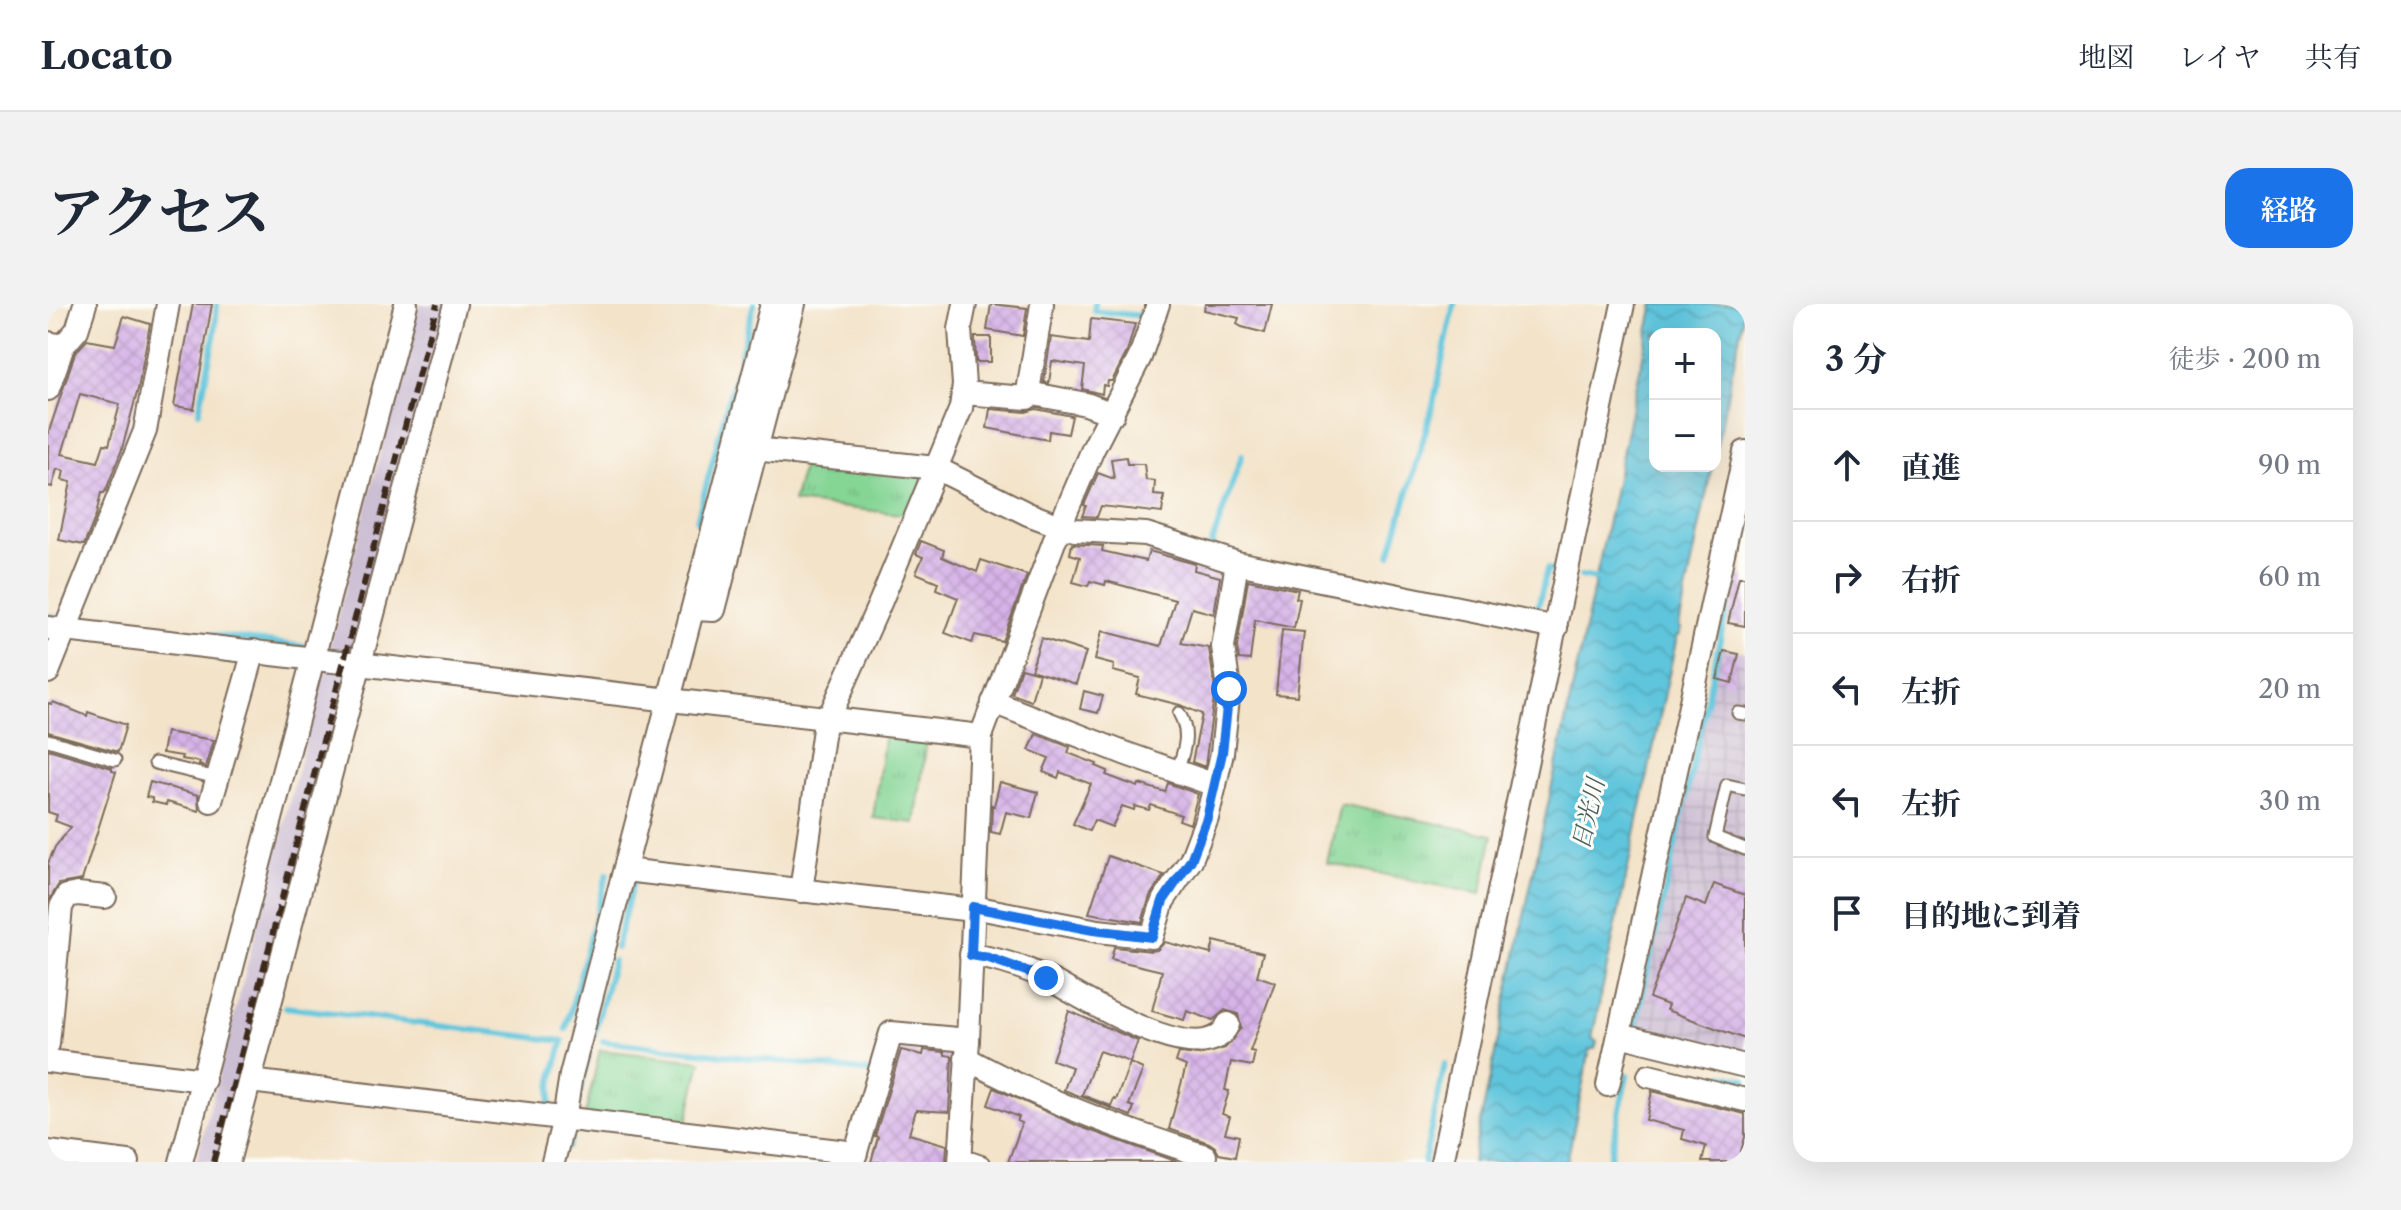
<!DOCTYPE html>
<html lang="ja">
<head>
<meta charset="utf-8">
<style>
  body { margin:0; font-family:"Libre Caslon Text","Noto Serif JP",serif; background:#f2f2f3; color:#1f2937 }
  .controls { position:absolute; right:24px; top:24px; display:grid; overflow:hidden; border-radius:16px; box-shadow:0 8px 32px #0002 }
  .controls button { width:72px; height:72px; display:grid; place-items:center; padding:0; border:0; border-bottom:2px solid #e0e1e3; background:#fff; color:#1f2937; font:40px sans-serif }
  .stop { position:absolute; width:24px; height:24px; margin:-18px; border:6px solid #1a73e8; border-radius:50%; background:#fff }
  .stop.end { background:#1a73e8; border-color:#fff; box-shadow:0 2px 8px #0008 }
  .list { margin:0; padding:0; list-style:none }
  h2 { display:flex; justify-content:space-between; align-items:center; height:104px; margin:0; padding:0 32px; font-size:34px }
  h2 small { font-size:26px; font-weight:400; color:#747a83 }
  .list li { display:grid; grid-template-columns:52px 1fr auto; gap:24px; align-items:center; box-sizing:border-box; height:112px; padding:0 32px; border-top:2px solid #e0e1e3 }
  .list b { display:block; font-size:30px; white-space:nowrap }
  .list em { font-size:26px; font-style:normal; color:#747a83 }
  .icon { flex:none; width:44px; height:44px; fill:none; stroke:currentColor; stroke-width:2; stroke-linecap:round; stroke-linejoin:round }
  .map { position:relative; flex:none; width:1697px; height:858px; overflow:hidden; border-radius:24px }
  header { display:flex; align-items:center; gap:48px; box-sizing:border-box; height:112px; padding:0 40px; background:#fff; border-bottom:2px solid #e0e1e3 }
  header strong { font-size:38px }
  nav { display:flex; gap:44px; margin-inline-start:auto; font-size:28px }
  .intro { display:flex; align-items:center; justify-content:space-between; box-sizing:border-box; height:192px; padding:0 48px }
  h1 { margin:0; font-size:56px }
  .button { padding:20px 36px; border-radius:24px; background:#1a73e8; color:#fff; font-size:28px; font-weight:700 }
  main { display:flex; gap:48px; padding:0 48px }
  aside { flex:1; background:#fff; border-radius:24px; box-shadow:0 8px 32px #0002 }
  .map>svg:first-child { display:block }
</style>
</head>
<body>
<header>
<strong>Locato</strong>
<nav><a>地図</a><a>レイヤ</a><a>共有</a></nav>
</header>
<div class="intro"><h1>アクセス</h1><a class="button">経路</a></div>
<main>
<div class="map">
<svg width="1697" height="858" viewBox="0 0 1697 858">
  <defs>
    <pattern id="industrial-grid" width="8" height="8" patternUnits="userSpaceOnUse" patternTransform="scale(2)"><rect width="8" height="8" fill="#ccbed3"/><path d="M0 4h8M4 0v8" fill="none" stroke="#b0a3b5"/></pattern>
    <pattern id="grass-tufts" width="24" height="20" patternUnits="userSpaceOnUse" patternTransform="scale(2)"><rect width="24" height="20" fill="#85d595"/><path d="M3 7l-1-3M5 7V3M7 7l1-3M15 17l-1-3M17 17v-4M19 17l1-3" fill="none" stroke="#74b780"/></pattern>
    <pattern id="water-waves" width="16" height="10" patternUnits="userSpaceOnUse" patternTransform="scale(2)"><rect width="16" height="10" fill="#5fc5dc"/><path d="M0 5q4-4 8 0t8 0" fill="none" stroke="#53a9bc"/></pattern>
    <pattern id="building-cross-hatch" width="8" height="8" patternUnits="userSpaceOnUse" patternTransform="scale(2)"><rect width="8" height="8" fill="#d7b4e8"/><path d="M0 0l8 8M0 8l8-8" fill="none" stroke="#b99bc7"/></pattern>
  </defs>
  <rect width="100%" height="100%" fill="#fdfcf7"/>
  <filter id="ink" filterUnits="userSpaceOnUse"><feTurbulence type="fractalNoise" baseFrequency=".0125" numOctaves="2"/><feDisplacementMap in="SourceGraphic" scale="16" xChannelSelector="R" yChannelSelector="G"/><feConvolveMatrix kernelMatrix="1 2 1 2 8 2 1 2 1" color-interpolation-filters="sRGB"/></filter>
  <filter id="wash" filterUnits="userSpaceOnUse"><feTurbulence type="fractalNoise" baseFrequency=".006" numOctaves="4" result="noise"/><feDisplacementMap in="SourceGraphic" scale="32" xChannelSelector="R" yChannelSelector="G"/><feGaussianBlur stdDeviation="1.8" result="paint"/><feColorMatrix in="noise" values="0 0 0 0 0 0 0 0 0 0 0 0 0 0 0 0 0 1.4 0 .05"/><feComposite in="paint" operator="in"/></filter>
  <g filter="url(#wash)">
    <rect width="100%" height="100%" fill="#f3e3c9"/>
    <polygon fill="url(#industrial-grid)" points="1673,343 1697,348 1697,758 1586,731"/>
    <g fill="#ccbed3">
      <polygon points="371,0 399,0 306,352 280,349"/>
      <polygon points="276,364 302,367 173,858 148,858"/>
    </g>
    <g fill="url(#grass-tufts)" stroke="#60805a" stroke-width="2">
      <polygon points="757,154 877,173 861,211 745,198"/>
      <polygon points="837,429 879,435 867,519 825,514"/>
      <polygon points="1292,500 1445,531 1433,590 1279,559"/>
      <polygon points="552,746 653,757 638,822 537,811"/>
    </g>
    <polygon fill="url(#water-waves)" stroke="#4d787d" stroke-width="2" points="1606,0 1697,0 1697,6 1667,150 1667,30 1607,30 1607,162 1664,162 1631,322 1633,324 1631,332 1629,332 1544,734 1549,738 1547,745 1542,745 1519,858 1424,858"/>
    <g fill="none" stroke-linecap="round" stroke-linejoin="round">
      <g stroke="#5fc5dc" stroke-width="6">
        <polyline points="1047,0 1046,7 1096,12"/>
        <polyline points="692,55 706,0"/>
        <polyline points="151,108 167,28 169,0"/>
        <polyline points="649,217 689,64"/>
        <polyline points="1163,242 1194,151"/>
        <polyline points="1342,251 1385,101 1406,0"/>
        <polyline points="1533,272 1553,276"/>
        <polyline points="1473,307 1489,307 1499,265 1505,266"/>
        <polyline points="0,312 9,313"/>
        <polyline points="35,315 259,343"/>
        <polyline points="568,644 586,574 590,574"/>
        <polyline points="237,703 515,737 504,776 501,802"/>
        <polyline points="1588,720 1697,221"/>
        <polyline points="518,725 559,570"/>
        <polyline points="546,731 565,657"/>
        <polyline points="555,737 823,768"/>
        <polyline points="1675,771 1697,776"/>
        <polyline points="530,796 543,738"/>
        <polyline points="520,843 524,828"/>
        <polyline points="1376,858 1397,760"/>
        <polyline points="1561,858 1579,771"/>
      </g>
    </g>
    <g id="blocks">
      <g fill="url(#building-cross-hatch)" fill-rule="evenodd">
        <polygon points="145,0 164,0 146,105 126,102"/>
        <polygon points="943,0 979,4 975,32 939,26"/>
        <polygon points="1157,0 1224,0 1217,29 1194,23 1189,20 1191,14 1156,6"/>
        <path d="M76,12L102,20L90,85L74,145L58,186L56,189H53L48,211L36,241L11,236L23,178L14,176L16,167L9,165L4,183L0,182V130L27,49L39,36L67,41ZM32,90L72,100L61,141L56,140L50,158L14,150Z"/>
        <polygon points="1043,15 1087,20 1079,48 1064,77 1060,77 1059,82 1055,81 1054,90 1034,85 1037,62 1004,57 1001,79 996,78 1003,33 1041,38"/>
        <polygon points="927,33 943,33 943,58 928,58"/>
        <polygon points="942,105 978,108 988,105 1024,112 1020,130 1001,127 1000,136 939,124"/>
        <polygon points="1078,153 1079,160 1096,160 1098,176 1107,177 1106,191 1116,192 1114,209 1053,202 1049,213 1034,212 1038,202 1036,201 1050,169 1066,175 1063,155"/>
        <polygon points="873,237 896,246 894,253 929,268 933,256 979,271 954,337 927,331 924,339 897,329 910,294 888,285 890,278 868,269 875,253 868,250"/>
        <polygon points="1024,240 1055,242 1054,247 1098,257 1101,247 1147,260 1146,266 1172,273 1166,310 1144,304 1133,339 1161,344 1167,385 1157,463 1144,458 1154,410 1132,401 1088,390 1092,374 1065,367 1066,361 1047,356 1054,327 1113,342 1127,296 1058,277 1057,281 1042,277 1040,282 1025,278 1032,253 1022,250"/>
        <polygon points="1691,273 1697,273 1697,322 1680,319"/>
        <polygon points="1200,276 1250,286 1248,294 1252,295 1246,324 1207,316 1202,356 1191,355 1189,343"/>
        <polygon points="1234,326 1256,328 1249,392 1228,390"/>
        <polygon points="993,334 1038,348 1028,380 983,366"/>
        <polygon points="1676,347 1691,350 1684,379 1669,375"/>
        <polygon points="973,364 991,369 983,397 964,390"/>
        <polygon points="1036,387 1055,392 1050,409 1032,405"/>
        <polygon points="5,398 39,412 40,408 78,421 70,448 0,428 0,399 4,400"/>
        <polygon points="118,428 166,436 158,463 151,461 152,458 133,455 134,452 114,449"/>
        <polygon points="988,430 1022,443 1020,449 1049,460 1048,462 1060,467 1058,471 1090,483 1091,480 1117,488 1120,479 1150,490 1142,520 1131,516 1133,511 1103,501 1101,506 1087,502 1086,506 1074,502 1064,523 1046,516 1041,527 1025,520 1043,480 1012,468 1010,474 995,468 1001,454 981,446"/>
        <polygon points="0,445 64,464 64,467 68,468 34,576 11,580 0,598 0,559 7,543 23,523 7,517 9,511 0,508"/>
        <polygon points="102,478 150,491 151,507 119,498 118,501 104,498 104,494 98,493"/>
        <polygon points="952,478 990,488 983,514 958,508 952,530 943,528 944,501 946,502"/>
        <polygon points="1060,552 1116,571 1102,592 1094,618 1041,609"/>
        <polygon points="1666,580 1697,591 1697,735 1618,706 1620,701 1601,694 1638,594 1658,602"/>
        <polygon points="1166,637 1215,649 1209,672 1227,678 1202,747 1207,748 1204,762 1183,758 1177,786 1181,787 1174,810 1182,813 1177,829 1191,832 1187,853 1171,850 1167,843 1161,839 1121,825 1138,762 1128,758 1131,749 1150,751 1177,744 1193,724 1190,710 1177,706 1165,716 1139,707 1136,716 1104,707 1114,667 1063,655 1066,643 1103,647 1109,646 1117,638 1163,650"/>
        <polygon points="1021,707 1090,737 1082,758 1051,747 1034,791 1063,802 1066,795 1068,796 1082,759 1095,765 1081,801 1086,803 1083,812 1016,786 1024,763 1004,756"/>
        <polygon points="853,746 875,751 876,746 897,748 897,751 904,752 901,808 868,806 861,830 899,841 898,858 823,858 830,833 827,832"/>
        <polygon points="946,784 1030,822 1130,858 960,858 974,819 969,817 971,813 940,801"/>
        <polygon points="1604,787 1697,810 1697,833 1690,858 1654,858 1658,842 1634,835 1636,826 1598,816"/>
      </g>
    </g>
  </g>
  <g filter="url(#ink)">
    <use href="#blocks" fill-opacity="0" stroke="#7b6b5a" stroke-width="2"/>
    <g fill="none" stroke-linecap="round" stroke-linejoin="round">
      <defs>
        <g id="lane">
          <polyline points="1690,409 1697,410"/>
          <polyline points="0,436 67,456"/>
          <polyline points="107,459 169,474"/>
          <path d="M1129,468C1136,446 1143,430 1131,409"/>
          <polyline points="1697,485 1679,481 1667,533 1697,545"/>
          <polyline points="912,850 935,858"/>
        </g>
        <g id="street">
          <polyline points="0,39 15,42 29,26 37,0"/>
          <polyline points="0,85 15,42"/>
          <polyline points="915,89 979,94 994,0"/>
          <polyline points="980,89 1038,100 1065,110"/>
          <polyline points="687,143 888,164 980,210 1012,222 1027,226 1098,230 1189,259 1508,324"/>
          <polyline points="645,305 666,306 746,0"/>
          <polyline points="0,324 933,432"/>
          <polyline points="0,368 97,127 120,0"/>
          <polyline points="945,398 1076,449 1167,481"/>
          <polyline points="163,497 206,347"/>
          <polyline points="577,566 925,606"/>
          <polyline points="753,587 776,425 832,299 913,104 916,81 912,25 917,0"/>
          <polyline points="925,603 1050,627 1104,633 1115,597 1143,556 1159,514 1167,481 1174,449 1181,385 1175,343 1189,259"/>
          <path d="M923,651C951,655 981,665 1006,678C1036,694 1157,772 1180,720"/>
          <polyline points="1571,731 1697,762"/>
          <polyline points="0,740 13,603 19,592 30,590 57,593"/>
          <path d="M918,754C993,796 1076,826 1157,852L1156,858"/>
          <polyline points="0,757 156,776"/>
          <polyline points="1601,772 1697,796"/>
          <polyline points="202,777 808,849"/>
          <polyline points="1560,781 1697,148"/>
          <polyline points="0,848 80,858"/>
          <polyline points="133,858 358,0"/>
          <polyline points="180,858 407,0"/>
          <polyline points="505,858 516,815 523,771 724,0"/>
          <polyline points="805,858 843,729 920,736"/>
          <polyline points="912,858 920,736 933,432 1012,222 1045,145 1092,53 1110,0"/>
          <polyline points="1394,858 1575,0"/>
        </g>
      </defs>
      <use href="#lane" stroke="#7b6b5a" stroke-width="15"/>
      <use href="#street" stroke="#7b6b5a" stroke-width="26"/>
      <use href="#lane" stroke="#fff" stroke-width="11"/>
      <use href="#street" stroke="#fff" stroke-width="22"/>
      <polyline stroke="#3b2a1e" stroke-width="6" stroke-dasharray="12 6" stroke-linecap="butt" points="165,858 389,0"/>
    </g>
  </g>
  <g fill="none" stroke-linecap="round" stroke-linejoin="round" filter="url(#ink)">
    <polyline stroke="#1a73e8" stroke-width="10" points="998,674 941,654 923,651 925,603 1045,626 1104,633 1115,597 1143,556 1159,514 1174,449 1181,385"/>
  </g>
  <g text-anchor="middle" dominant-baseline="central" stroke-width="6" stroke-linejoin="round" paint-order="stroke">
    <g font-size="24" font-style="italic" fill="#486060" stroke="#fdfcf7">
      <text transform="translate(1540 510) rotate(-77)">日光川</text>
    </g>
  </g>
</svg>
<div class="controls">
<button>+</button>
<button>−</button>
</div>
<div class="stop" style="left:1181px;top:385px"></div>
<div class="stop end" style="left:998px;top:674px"></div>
</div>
<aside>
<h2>3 分<small>徒歩 · 200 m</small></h2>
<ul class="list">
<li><svg class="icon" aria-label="ahead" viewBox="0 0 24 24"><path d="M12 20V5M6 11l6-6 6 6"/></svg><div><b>直進</b></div><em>90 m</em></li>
<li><svg class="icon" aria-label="right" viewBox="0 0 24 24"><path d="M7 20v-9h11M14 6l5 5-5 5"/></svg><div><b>右折</b></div><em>60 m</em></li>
<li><svg class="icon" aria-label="left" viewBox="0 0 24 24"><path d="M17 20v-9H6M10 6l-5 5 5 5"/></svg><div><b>左折</b></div><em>20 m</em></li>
<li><svg class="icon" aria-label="left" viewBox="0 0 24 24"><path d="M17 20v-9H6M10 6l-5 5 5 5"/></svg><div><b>左折</b></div><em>30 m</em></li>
<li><svg class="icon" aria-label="arrive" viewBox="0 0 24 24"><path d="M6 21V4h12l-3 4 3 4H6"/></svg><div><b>目的地に到着</b></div></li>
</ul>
</aside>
</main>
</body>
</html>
